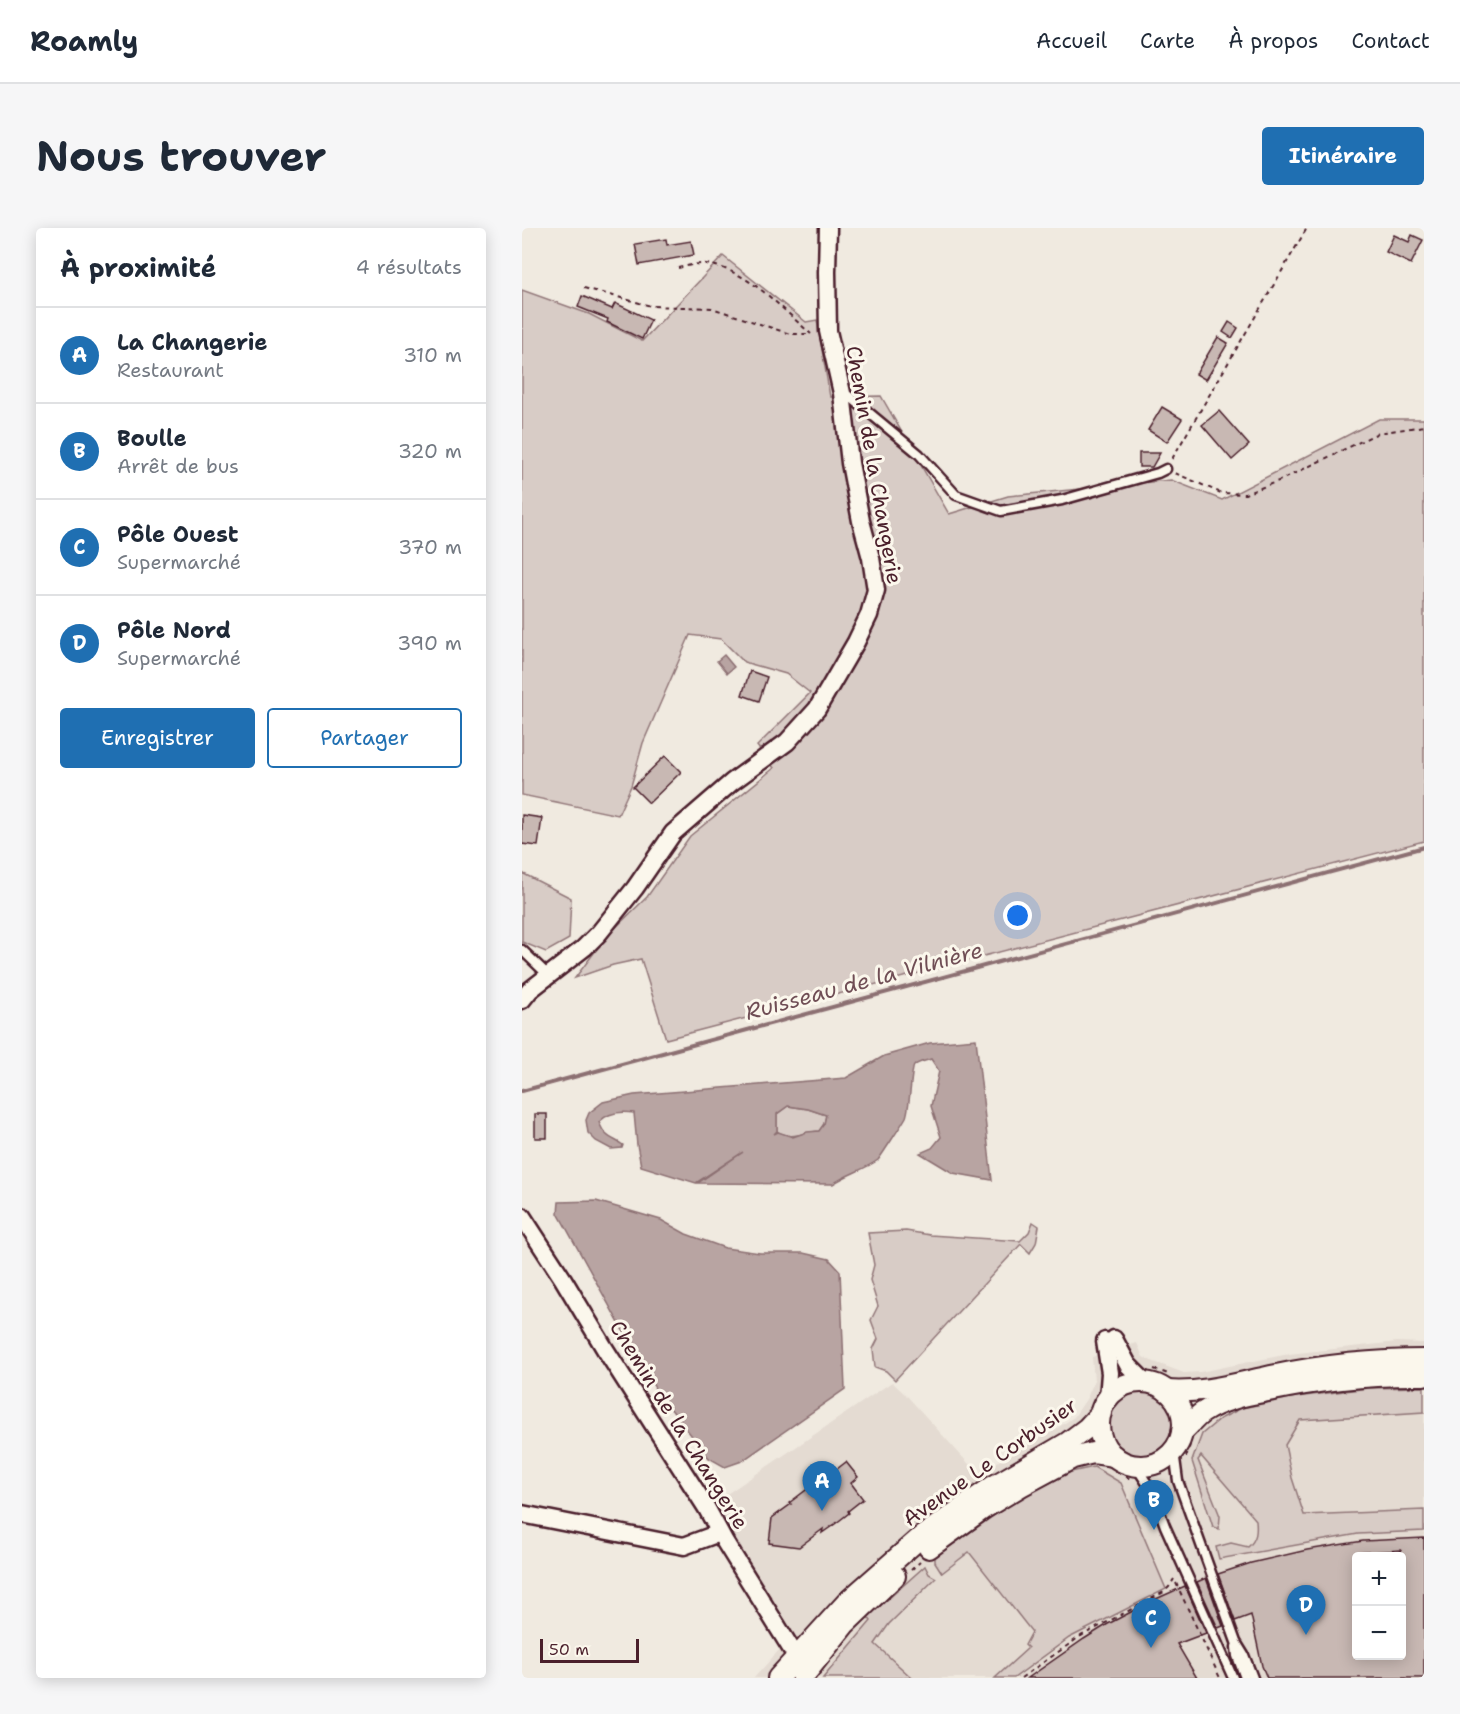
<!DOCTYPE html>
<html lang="fr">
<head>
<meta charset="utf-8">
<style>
  body { margin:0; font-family:"Shantell Sans",sans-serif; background:#f6f6f7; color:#1f2937 }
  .controls { position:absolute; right:18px; bottom:18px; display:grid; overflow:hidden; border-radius:6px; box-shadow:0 3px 15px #0003 }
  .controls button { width:54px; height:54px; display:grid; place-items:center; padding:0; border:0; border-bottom:2px solid #e0e1e3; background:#fff; color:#1f2937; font:30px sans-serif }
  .scale { position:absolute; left:18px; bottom:15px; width:99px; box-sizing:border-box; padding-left:6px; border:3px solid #4a1f2b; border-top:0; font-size:16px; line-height:21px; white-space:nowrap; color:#4a1f2b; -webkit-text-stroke:4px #fbf7ec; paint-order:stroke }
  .you { position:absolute; left:496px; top:688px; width:21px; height:21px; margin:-15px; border:4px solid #fff; border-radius:50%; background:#1a73e8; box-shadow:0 0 0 9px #1a73e833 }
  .badge { display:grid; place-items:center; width:39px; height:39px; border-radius:50%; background:#1f6fb2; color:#fff; font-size:20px; font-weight:700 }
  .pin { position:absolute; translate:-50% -50px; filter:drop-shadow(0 2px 3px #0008) }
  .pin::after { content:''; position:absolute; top:32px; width:21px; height:18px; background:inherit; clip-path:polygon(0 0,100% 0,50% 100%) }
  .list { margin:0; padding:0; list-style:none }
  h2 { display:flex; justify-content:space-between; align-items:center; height:78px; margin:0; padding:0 24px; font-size:26px }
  h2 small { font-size:20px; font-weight:400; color:#747a83 }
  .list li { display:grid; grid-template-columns:39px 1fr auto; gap:18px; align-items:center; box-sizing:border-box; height:96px; padding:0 24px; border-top:2px solid #e0e1e3 }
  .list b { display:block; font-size:22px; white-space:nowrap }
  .list p { margin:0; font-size:20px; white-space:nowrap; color:#747a83 }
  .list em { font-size:20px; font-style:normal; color:#747a83 }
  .actions { display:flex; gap:12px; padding:18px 24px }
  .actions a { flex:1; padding:14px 0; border:2px solid #1f6fb2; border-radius:6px; text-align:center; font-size:21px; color:#1f6fb2 }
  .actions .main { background:#1f6fb2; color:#fff }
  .map { position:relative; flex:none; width:902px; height:1450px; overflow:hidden; border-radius:6px }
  header { display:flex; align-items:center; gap:36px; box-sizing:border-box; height:84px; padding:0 30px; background:#fff; border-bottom:2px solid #e0e1e3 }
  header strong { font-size:28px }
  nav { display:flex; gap:33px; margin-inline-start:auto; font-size:21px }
  .intro { display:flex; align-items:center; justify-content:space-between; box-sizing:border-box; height:144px; padding:0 36px }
  h1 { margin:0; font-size:42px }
  .button { padding:15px 27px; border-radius:6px; background:#1f6fb2; color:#fff; font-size:21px; font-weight:700 }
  main { display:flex; gap:36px; padding:0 36px }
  aside { flex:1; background:#fff; border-radius:6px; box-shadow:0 3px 15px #0003 }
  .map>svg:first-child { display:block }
</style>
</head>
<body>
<header>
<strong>Roamly</strong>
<nav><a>Accueil</a><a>Carte</a><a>À propos</a><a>Contact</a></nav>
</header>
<div class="intro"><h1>Nous trouver</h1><a class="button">Itinéraire</a></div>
<main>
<aside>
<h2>À proximité<small>4 résultats</small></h2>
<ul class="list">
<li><span class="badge">A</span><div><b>La Changerie</b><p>Restaurant</p></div><em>310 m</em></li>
<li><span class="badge">B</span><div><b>Boulle</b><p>Arrêt de bus</p></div><em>320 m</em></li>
<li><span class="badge">C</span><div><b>Pôle Ouest</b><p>Supermarché</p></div><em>370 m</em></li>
<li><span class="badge">D</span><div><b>Pôle Nord</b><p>Supermarché</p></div><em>390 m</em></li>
</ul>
<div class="actions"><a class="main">Enregistrer</a><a>Partager</a></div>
</aside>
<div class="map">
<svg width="902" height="1450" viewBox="0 0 902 1450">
  <rect width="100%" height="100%" fill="#f0eae0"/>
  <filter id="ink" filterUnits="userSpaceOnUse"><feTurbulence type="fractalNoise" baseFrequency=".0167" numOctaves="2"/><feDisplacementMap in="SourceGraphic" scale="12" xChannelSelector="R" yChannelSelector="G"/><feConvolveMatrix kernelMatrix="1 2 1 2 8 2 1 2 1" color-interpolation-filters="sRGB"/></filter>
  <g filter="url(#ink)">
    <path fill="#e4dbd2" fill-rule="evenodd" d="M875,1114L902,1115V1450H232L266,1412L190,1276L370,1154L385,1168L455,1245L528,1205L552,1189L565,1170L572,1153L570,1129L615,1115L621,1129L627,1132L662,1145L678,1144L767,1126ZM834,1328H880V1428H834Z"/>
    <g fill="#d8ccc6" stroke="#917678" stroke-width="1.5">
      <polygon points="201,28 284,94 295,92 308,169 359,168 427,286 486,268 649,252 700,272 857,191 902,191 902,613 144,811 119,731 91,737 53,750 84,709 125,669 168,608 252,540 235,518 288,465 264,446 222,434 199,411 168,407 121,515 109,558 96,587 0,567 0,62 67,86 120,113"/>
      <polygon points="0,645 49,670 47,711 24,724 0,714"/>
      <path d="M266,878L286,881L304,887L302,896L297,903C281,904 270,913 255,903V886Z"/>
      <polygon points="511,994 517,998 514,1015 508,1025 499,1016 373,1152 364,1143 353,1139 351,1121 356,1111 349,1092 356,1078 348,1052 352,1037 346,1005 384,1003 408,1007 498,1013 507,1004"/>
      <path d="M902,1159V1184L778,1192L763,1217L770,1250L782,1287L902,1282V1303L836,1306L697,1331L694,1319L709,1315L726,1319C735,1311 735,1303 734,1292L679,1228L676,1232L698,1288L697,1301L691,1299L670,1233L680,1206L698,1191L720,1180L774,1169L847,1160Z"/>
      <circle cx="619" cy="1195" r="32"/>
      <polygon points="572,1239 599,1255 644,1361 547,1410 492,1450 473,1450 506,1420 503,1417 510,1404 447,1324 420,1345 413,1334 413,1329 494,1272 549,1244"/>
      <polygon points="403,1338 407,1346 414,1350 367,1396 353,1416 390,1450 301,1450 349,1393 346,1389"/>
    </g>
    <g fill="#b8a4a2" stroke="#8c6f72" stroke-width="1.5" fill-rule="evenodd">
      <polygon points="202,427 212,439 205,445 195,433"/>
      <path d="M454,811L470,952L431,945L398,925L410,920L419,909L409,878L417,843L409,831C404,833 395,834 392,838C389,841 388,879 384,889C382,893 358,930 356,932C342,942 325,946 311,956L176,955L221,924L174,955L119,938L115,917L112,885C99,883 86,884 77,894C83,910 89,909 101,917L100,920L89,921L74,913L66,905L64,892L67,885L81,874L112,867L324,850L362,828L408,815ZM266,878L286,881L304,887L302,896L297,903L285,904L271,909L256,904L252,906L255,903V886Z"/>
      <polygon points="74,973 139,992 164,1006 203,1020 238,1025 281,1025 307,1031 318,1043 323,1161 220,1233 203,1239 187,1230 134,1162 36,985 37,974"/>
    </g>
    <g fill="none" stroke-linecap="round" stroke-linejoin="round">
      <polyline stroke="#8c6f72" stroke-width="4" points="0,863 902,619"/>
    </g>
    <g fill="#c8b8b3" stroke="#4a1f2b" stroke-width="1.5" fill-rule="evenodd">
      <polygon points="872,7 887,14 890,7 901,12 889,36 864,24"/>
      <polygon points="144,11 145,17 169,13 172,27 117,37 113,16"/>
      <polygon points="60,68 90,81 93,75 129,92 120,111 85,94 86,91 56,79"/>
      <polygon points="707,94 716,100 710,110 701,104"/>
      <polygon points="696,109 706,115 684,152 674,146"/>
      <polygon points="640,179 660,191 645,214 626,202"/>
      <polygon points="697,183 727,217 710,232 680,197"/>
      <polygon points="617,225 638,225 630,239 617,239"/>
      <polygon points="228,443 245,449 237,473 220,467"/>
      <polygon points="143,528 159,544 127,575 111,559"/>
      <polygon points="0,587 20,590 16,618 0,616"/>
      <rect x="13" y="886" width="12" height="24"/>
      <polygon points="324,1234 336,1249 329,1255 341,1271 326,1283 327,1285 313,1296 300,1305 301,1301 277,1319 247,1315 250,1290 269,1276 267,1275 300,1250 302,1251"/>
      <path d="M902,1310V1450H745L740,1438L729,1387L713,1393L696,1346L729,1335L785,1322L841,1313ZM879,1322V1428H834V1325Z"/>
      <polygon points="684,1350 701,1398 696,1400 675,1354"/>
      <polygon points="663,1358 684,1405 655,1416 675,1450 506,1450 562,1411 586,1396 634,1371"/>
    </g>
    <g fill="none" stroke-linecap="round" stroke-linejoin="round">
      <defs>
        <g id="service">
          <polyline points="321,165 327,168 397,226 434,267 479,283 540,272 636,245 644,241"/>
          <polyline points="0,722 26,747"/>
          <polyline points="652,1223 656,1253 714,1414 722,1427 731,1450"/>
          <polyline points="613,1237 630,1263 643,1298 711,1450"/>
          <polyline points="714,1419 715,1428 723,1450"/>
        </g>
        <g id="minor">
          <polyline points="0,772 8,762 62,720 77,705 113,660 151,605 210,554 265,514 295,481 334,414 347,387 354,362 349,330 339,293 328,235 320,165 306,103 305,44 306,0"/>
          <polyline points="0,988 41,1051 83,1121 184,1279 203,1314 275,1430"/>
          <polyline points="592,1111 606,1137 623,1154"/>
          <polyline points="583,1113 588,1145 586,1171"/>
          <polyline points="0,1286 162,1318 197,1305"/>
        </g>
        <g id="tertiary">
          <circle cx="619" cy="1196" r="42"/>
          <path d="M645,1163C683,1166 718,1154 754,1147C803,1137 853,1132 902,1132"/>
          <path d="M660,1204C667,1198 673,1190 680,1185C699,1172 724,1167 746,1163C797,1152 849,1146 902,1147"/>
          <polyline points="407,1320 461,1281 499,1258 551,1230 571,1225 592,1228"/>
          <polyline points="256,1450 325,1374 399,1309 470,1259 545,1215 565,1200 579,1185"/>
          <polyline points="280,1450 323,1396 373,1348"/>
        </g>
      </defs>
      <use href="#service" stroke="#4a1f2b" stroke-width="13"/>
      <use href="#minor" stroke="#4a1f2b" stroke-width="21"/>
      <use href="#tertiary" stroke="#4a1f2b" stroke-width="24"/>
      <g stroke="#4a1f2b" stroke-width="2" stroke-dasharray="4.5 4.5" stroke-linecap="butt">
        <path d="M156,40C165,38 176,35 184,36C226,42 258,79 289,106"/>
        <polyline points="62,60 129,78 190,80 268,106 289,106"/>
        <polyline points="650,231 785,0"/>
        <polyline points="653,245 699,265 723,266 759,252 856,205 902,198"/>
        <polyline points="632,1141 646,1146"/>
        <polyline points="664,1229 668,1217"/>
        <polyline points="597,1243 609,1252"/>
        <polyline points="389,1342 398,1334"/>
        <polyline points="654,1355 698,1450"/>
        <polyline points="499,1450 559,1408 642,1364 647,1359 652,1351"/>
      </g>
      <use href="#service" stroke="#fbf7ec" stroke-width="8"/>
      <use href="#minor" stroke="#fbf7ec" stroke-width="16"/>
      <use href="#tertiary" stroke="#fbf7ec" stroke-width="20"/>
    </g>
  </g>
  <g text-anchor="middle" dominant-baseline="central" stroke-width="6" stroke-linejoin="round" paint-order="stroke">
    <g font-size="21" fill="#4a1f2b" stroke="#fbf7ec">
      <text transform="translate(352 237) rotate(80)">Chemin de la Changerie</text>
      <text transform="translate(157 1197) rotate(58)">Chemin de la Changerie</text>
      <text transform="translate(468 1234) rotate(-35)">Avenue Le Corbusier</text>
    </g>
    <g font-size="22" font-style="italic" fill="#704e55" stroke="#fbf7ec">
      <text transform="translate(342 753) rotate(-15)">Ruisseau de la Vilnière</text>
    </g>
  </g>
</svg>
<div class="controls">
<button>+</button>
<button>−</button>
</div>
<div class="scale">50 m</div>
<div class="you"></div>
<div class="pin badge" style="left:300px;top:1283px">A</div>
<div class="pin badge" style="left:632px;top:1302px">B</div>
<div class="pin badge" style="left:629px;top:1420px">C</div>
<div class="pin badge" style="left:784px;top:1407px">D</div>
</div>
</main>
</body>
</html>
